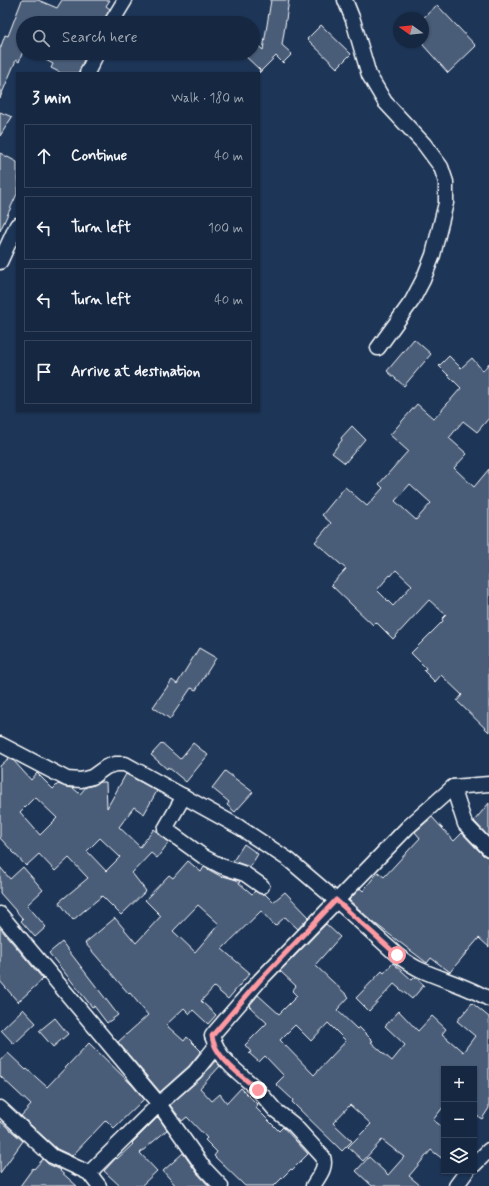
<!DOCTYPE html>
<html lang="en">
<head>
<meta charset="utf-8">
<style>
  body { margin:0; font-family:Mynerve,sans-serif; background:#1f3048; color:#f1f3f6 }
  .controls { position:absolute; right:12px; bottom:12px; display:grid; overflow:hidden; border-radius:0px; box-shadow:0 1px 3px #0004 }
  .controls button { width:36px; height:36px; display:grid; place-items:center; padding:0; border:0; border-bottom:1px solid #35445a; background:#162841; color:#f1f3f6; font:20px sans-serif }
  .compass { position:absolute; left:393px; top:12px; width:36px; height:36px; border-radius:50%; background:#162841; box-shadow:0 1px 3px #0004; rotate:285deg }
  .stop { position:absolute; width:12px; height:12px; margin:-9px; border:3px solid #ff9aa2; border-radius:50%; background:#fff }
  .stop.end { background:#ff9aa2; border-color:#fff; box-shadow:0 1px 4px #0008 }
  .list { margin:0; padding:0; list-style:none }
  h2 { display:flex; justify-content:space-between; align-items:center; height:52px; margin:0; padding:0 16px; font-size:17px }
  h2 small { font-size:13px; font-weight:400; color:#9ea6b1 }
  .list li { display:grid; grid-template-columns:26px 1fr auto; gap:12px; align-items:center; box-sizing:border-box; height:64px; margin:0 8px 8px; padding:0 8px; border:1px solid #35445a; border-radius:0px }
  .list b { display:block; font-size:15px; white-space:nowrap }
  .list em { font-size:13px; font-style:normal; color:#9ea6b1 }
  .icon { flex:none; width:22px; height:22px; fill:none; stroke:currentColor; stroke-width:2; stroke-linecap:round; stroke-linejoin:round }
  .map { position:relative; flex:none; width:489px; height:1186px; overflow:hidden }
  .search { position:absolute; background:#162841; box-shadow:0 1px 3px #0004; left:16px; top:16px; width:244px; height:44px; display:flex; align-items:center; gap:10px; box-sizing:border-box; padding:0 14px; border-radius:22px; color:#9ea6b1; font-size:15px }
  .panel { position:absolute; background:#162841; box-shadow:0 1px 3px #0004; left:16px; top:72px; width:244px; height:340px; border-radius:0px }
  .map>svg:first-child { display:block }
</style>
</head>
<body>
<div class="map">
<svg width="489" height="1186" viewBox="0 0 489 1186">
  <rect width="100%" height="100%" fill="#1d3557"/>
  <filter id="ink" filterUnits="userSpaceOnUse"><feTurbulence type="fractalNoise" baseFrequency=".025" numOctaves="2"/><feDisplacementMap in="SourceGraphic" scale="8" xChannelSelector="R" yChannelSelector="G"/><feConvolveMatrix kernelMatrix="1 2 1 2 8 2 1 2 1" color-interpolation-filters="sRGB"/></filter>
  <g filter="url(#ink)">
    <g fill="#4a5d79" stroke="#fff" fill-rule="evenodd">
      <polygon points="22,0 38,0 57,8 62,0 110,0 106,6 110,9 103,23 23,23 23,51 19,62 16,60 0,98 0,49 5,35 8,36"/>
      <polygon points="271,0 289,0 282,45 292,54 283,63 276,56 259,73 260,70 242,53 253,53 253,41 263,50"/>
      <polygon points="437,5 476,46 448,73 423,45 423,18"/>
      <polygon points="321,25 351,54 337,68 307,39"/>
      <polygon points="33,53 72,53 84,59 79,73 61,73 51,68 53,64"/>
      <polygon points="0,112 12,117 0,136"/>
      <polygon points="0,153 17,162 17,194 0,231"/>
      <polygon points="414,339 431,354 404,386 387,371"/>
      <path d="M449,356L461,368L472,358L483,371L489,363V418L477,432L463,421L449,438L467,454L454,468L474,487L489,469V732L457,701L462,695L441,675L435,682L424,671L426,668L411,653L443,621L442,619L446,615L429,600L393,639L376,622L373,625L331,585L346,569L315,542L331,523L322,515L345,487L367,506L383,488L379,484L408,451L390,435L417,404L434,419L461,388L439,366ZM410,484L431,503L416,520L395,501ZM396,570L412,585L393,606L377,590L390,575L391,576Z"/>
      <polygon points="352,426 365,439 345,463 332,453 342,440 341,438"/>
      <polygon points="199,648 216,658 196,690 191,688 170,719 153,707 172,680 177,684"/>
      <polygon points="162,743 180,759 193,743 208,755 186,782 168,767 167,769 151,755"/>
      <path d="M9,758L13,760L31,780L37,773L53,789L58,784L66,787L73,788L80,794L86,787L94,785L100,782H106L107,808L126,774L157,791L144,814L134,807L119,827L140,847L154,829L169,842L157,858L151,853L132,873L146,891L121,915L102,896L73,920L59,902L88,878L69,858L55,871L39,854L26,866L0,838V766ZM35,797L57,818L40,835L20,812ZM100,838L120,857L106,871L87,851Z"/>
      <polygon points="225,771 253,792 235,812 227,805 229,802 212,788"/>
      <polygon points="489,803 489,837 474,821"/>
      <polygon points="432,817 454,841 462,833 483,855 489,857 489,947 479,938 450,972 431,958 427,963 373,922 349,900 360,888 363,891 378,872 384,877 420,838 415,832"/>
      <polygon points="244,844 258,854 250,867 233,861"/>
      <path d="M188,861L201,872L204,867L222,877L223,876L240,881L239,883L252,894L255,891L261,894H265L273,902L285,892L309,917L298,929L285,917L275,926L261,911L222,949L250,973L228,999L214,987L201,1001L216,1015L208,1024L193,1010L190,1014L184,1008L166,1025L184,1041L187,1037L201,1051L189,1066L160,1092L118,1042L148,1015L130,993L129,994L85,943L115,918L136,943L161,916L145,900L169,875L173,878ZM198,905L219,924L195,952L173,931Z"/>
      <polygon points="0,867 10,879 23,867 43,890 27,905 46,927 35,937 21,921 23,919 0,893"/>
      <path d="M326,924L340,937L315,965L349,997L337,1010L357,1029L359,1027L373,1041L371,1042L392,1061L405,1045L385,1026L399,1011L418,1031L432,1016L446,1029L442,1034L463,1052L475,1036L457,1021L472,1003L489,1017V1108L482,1119L474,1114V1069H444V1106L433,1120L444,1128V1160L431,1150L409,1176L421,1186H372L356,1171L369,1157L388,1175L404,1157L382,1140L363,1161L348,1147L371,1124L350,1105L333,1123L352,1141L342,1151L292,1102L293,1100L276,1084L284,1076L265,1056L259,1062L249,1053L251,1052L245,1045L267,1023L249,1006L258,995L279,1014L297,996L292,991L296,986L280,971ZM328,1023L346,1041L314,1075L280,1040L295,1025L311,1041Z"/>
      <polygon points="0,928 43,979 18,1002 0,981"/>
      <polygon points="62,942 118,1015 107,1023 94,1006 92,1007 49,953"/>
      <polygon points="393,963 412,980 415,977 424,985 412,999 394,984 369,1011 356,998 382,971 384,973"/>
      <polygon points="23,1009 36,1023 14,1044 1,1030"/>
      <polygon points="55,1018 68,1034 53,1047 39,1031"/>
      <polygon points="89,1043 132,1085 144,1099 114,1128 106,1120 72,1156 57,1149 21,1116 31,1105 0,1076 0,1062 8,1053 26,1070 27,1069 47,1087"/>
      <polygon points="215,1061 220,1066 200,1088 212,1101 220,1094 227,1103 241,1088 258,1105 255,1107 279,1131 283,1127 308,1154 292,1170 291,1169 274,1186 245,1186 214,1156 217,1152 205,1140 207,1138 187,1117 182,1121 170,1105 201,1078"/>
      <polygon points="158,1117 167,1130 140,1153 157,1171 141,1186 120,1186 104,1171 116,1158 117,1159 133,1144 132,1143"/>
      <polygon points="0,1121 23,1141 0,1173"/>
      <polygon points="183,1153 197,1173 209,1186 176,1186 163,1171"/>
      <polygon points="43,1159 48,1164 61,1170 60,1171 77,1186 20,1186 33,1168 34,1169"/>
    </g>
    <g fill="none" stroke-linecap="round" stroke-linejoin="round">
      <defs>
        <g id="minor">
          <polyline points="345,0 353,20 369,75 385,102 424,144 441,167 446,182 446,203 433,255 423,280 412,301 378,348"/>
          <polyline points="111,23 125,0"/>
          <polyline points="87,73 97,53"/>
          <polyline points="0,262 17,225"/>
          <path d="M0,744L67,779L81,780L92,777L106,767L115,764H125L239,827L289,860L336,900L397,955C405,961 412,966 421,970C443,980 467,986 489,999"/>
          <polyline points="453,787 465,824 489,849"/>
          <polyline points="184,796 165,829 204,857 221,866 245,874 262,886"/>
          <polyline points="0,914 159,1104 204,1168 221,1186"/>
          <path d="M216,1046L221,1055L232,1067L258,1090L275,1110L293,1124L323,1157C327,1168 318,1177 313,1186"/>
          <polyline points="0,1108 52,1156 89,1173 99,1186"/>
          <polyline points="474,1165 489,1150"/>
          <polyline points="89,1173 159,1104 195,1072 216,1046 212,1036 215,1032 260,980 408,827 453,787 489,784"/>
          <polyline points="456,1186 467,1171"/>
        </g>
      </defs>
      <use href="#minor" stroke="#fff" stroke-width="17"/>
      <use href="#minor" stroke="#1d3557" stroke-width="14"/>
    </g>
  </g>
  <g fill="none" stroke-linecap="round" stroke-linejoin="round" filter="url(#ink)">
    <path stroke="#ff9aa2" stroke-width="5" d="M258,1090C243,1077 214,1057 212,1036L260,980L336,900L397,955"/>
  </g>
</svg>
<div class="controls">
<button>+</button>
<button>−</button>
<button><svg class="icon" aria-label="layers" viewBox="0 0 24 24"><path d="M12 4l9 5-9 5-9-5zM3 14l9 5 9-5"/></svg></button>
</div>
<svg class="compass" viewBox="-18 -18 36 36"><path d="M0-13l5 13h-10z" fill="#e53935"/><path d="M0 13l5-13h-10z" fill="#9ea6b1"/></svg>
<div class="stop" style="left:397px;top:955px"></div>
<div class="stop end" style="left:258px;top:1090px"></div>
<div class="search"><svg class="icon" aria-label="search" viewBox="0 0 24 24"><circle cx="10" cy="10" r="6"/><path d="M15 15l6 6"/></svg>Search here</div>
<section class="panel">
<h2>3 min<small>Walk · 180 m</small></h2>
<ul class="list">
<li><svg class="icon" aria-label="ahead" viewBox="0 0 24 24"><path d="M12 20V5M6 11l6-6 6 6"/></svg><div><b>Continue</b></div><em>40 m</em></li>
<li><svg class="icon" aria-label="left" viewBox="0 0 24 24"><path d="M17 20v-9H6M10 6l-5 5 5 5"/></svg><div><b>Turn left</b></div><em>100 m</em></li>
<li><svg class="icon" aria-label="left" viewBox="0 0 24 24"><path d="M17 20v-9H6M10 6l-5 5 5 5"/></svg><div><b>Turn left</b></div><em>40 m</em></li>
<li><svg class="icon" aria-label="arrive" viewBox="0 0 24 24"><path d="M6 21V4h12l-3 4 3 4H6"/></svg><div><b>Arrive at destination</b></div></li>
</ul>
</section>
</div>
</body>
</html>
